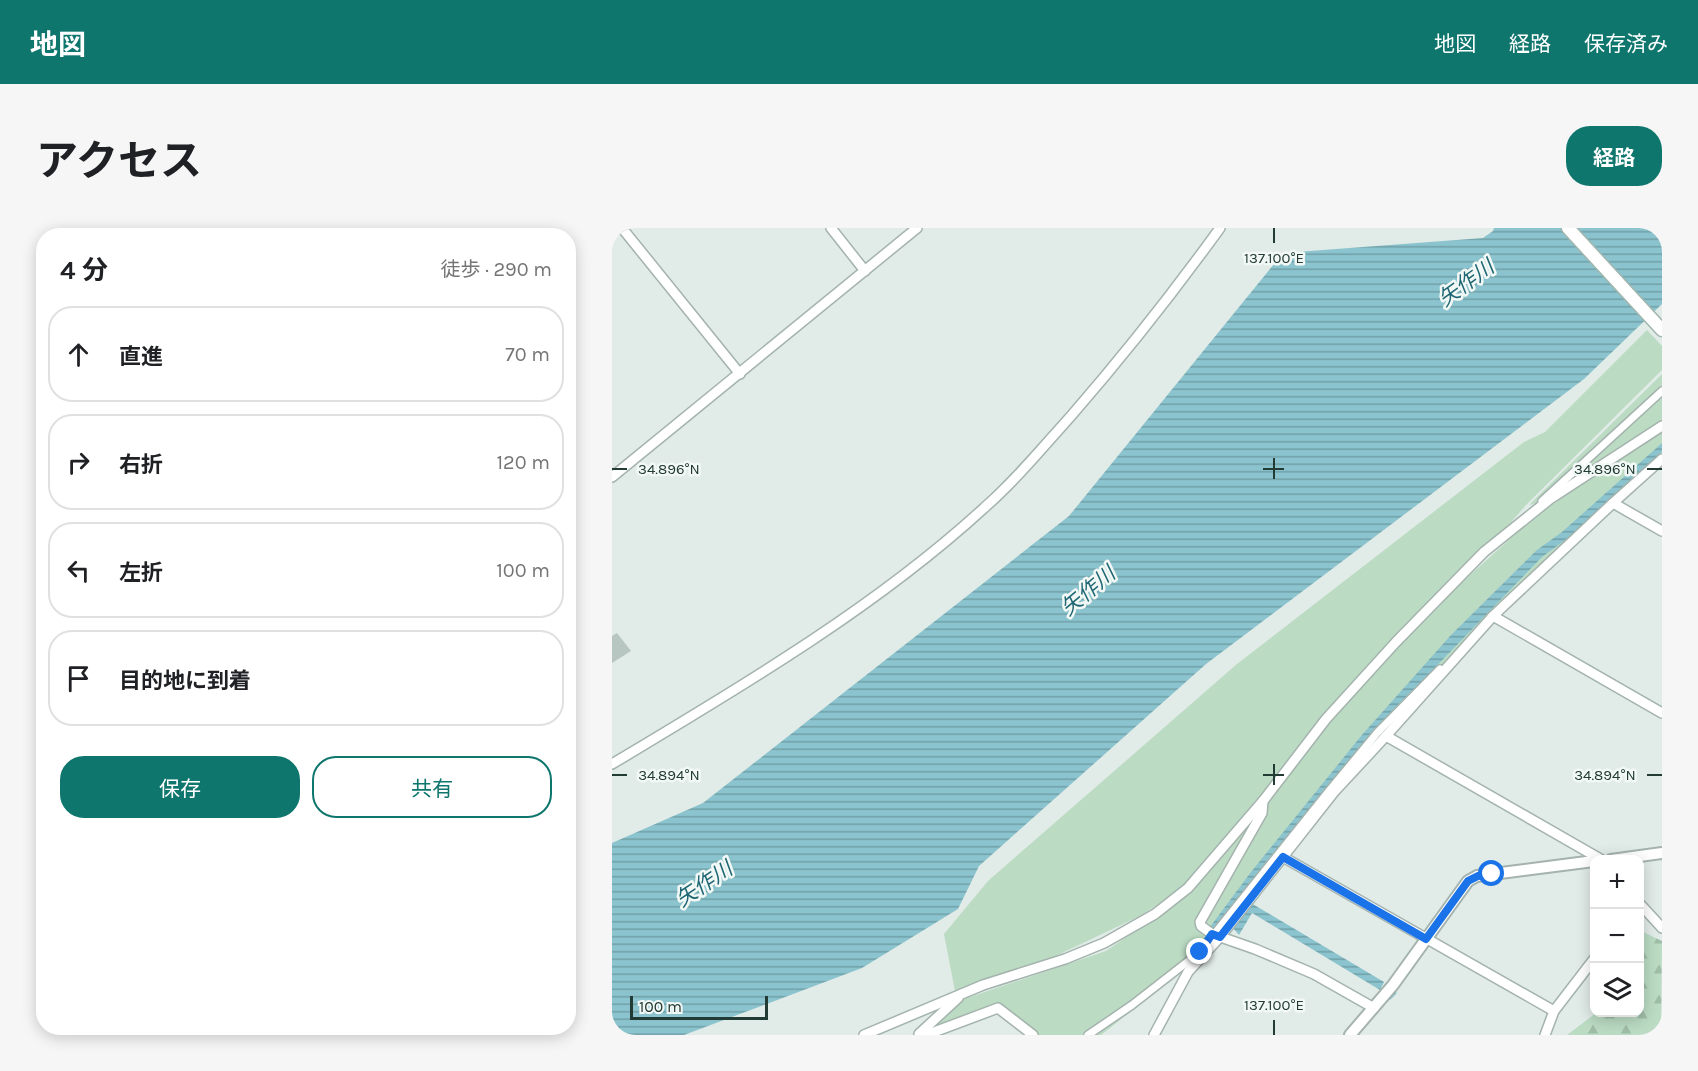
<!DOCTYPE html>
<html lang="ja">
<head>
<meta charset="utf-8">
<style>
  body { margin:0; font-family:Karla,"Noto Sans JP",sans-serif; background:#f6f6f6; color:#202124 }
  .controls { position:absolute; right:18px; bottom:18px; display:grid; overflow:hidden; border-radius:12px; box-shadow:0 3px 15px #0003 }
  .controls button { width:54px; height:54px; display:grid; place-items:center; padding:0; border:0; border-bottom:2px solid #e0e0e0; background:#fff; color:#202124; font:30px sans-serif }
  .scale { position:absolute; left:18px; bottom:15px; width:138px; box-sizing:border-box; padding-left:6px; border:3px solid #223b34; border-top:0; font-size:16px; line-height:21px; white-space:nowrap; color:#223b34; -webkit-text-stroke:4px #f2f8f5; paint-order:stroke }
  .stop { position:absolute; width:18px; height:18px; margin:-14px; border:4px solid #1a73e8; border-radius:50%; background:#fff }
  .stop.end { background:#1a73e8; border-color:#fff; box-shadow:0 2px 6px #0008 }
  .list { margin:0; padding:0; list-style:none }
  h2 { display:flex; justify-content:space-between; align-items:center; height:78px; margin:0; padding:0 24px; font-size:26px }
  h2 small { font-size:20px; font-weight:400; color:#757577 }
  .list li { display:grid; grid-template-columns:39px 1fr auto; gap:18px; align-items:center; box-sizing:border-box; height:96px; margin:0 12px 12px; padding:0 12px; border:2px solid #e0e0e0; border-radius:24px }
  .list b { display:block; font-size:22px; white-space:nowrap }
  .list em { font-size:20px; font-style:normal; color:#757577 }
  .actions { display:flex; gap:12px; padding:18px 24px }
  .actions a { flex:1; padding:14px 0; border:2px solid #0f766e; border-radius:24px; text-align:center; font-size:21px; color:#0f766e }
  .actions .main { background:#0f766e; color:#fff }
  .icon { flex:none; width:33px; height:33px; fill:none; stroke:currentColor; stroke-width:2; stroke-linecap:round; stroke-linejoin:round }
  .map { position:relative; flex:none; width:1050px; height:807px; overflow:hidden; border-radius:24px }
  header { display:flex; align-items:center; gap:36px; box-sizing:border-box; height:84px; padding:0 30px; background:#0f766e; color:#fff }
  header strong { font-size:28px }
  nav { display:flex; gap:33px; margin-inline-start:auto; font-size:21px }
  .intro { display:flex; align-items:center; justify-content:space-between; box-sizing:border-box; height:144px; padding:0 36px }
  h1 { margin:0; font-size:42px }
  .button { padding:15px 27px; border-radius:24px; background:#0f766e; color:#fff; font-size:21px; font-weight:700 }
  main { display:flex; gap:36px; padding:0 36px }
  aside { flex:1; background:#fff; border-radius:24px; box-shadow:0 3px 15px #0003 }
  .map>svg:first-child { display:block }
</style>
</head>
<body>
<header>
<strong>地図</strong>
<nav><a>地図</a><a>経路</a><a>保存済み</a></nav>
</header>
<div class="intro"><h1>アクセス</h1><a class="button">経路</a></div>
<main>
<aside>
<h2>4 分<small>徒歩 · 290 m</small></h2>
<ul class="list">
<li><svg class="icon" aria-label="ahead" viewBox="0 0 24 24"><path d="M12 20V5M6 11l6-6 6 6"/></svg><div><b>直進</b></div><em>70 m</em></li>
<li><svg class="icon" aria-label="right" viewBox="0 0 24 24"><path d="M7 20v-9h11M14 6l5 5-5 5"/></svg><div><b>右折</b></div><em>120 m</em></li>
<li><svg class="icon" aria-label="left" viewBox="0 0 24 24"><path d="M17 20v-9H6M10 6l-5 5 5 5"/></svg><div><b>左折</b></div><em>100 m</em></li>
<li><svg class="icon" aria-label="arrive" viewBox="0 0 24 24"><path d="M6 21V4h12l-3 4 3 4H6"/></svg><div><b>目的地に到着</b></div></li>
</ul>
<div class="actions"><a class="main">保存</a><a>共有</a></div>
</aside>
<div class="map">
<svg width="1050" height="807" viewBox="0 0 1050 807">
  <defs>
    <pattern id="forest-firs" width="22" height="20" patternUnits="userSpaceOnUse" patternTransform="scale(1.5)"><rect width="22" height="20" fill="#bbdbc3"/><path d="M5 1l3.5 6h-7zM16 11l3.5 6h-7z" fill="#a0bda8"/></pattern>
    <pattern id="water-rules" width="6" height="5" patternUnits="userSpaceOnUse" patternTransform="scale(1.5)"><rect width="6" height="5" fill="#8bc4ce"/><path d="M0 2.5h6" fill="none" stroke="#71a0a8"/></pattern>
  </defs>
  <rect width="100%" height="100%" fill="#e1ebe7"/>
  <g fill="#bbdbc3">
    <polygon points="1035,102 1050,118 1050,142 914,277 888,307 742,455 573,657 530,687 431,734 343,763 332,706 376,653 625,436 912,214 933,204"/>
    <polygon points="1050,146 1050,193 931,274 917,277"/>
    <polygon points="1050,203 1050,229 880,387 772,506 608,705 593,696 592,691 656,571 705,510 762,444 849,355 908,302 957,264"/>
    <polygon points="644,588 585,689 583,698 600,713 591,727 489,807 421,807 391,779 322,801 319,799 352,771 494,723 574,668"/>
  </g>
  <polygon fill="url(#forest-firs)" points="1029,703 1050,713 1049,807 955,807 984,785 1028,784"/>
  <g fill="url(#water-rules)">
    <polygon points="882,0 1050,0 1050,76 972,151 594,436 367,638 346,681 250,740 72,807 0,807 0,615 91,575 457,288 671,25 871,10 881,3"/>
    <polygon points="1050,215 1050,224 960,307 930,329 811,452 731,541 602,703 598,699 639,644 749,508 839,407 925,322 950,304"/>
    <polygon points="639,675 772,754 768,762 640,685 627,707 621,700"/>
  </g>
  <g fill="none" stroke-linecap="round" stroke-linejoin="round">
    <polyline stroke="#8bc4ce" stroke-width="3" points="778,770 783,765"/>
  </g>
  <polygon fill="#b7c6c0" points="5,405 19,423 0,435 0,408"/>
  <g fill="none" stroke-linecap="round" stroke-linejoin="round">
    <defs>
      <g id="pedestrian">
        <polyline points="930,273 1050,163"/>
        <polyline points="476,807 520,777 588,724 717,563 765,505 828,441"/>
      </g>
      <g id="minor">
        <polyline points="10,0 128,146"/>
        <polyline points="219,0 253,43"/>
        <polyline points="0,249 305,0"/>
        <polyline points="1001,275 1050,303"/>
        <polyline points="881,388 1050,485"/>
        <polyline points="774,508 990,632"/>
        <path d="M0,536C127,460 263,380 372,280C404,252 431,219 459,188C512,127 561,65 608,0"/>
        <polyline points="651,573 650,585 588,694 589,698 600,706 643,721 702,746 762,780"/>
        <polyline points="671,629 942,783"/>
        <polyline points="1028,676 1050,700"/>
        <polyline points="308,805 346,770"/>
        <polyline points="307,806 322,804 386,780 421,807"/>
        <polyline points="252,807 371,757 453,731 492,715 543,686 576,660 651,573 714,491 784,414 872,324 938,271 1050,198"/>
        <polyline points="542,807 576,744 608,709 722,564 774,508 881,388 1001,275 1050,231"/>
        <polyline points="933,807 942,783 982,731"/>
      </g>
      <g id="tertiary">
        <polyline points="999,632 1050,625"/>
        <polyline points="738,807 781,757 856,653 865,648 982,633"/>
      </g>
      <polyline id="secondary" points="956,0 1050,102"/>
    </defs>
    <use href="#pedestrian" stroke="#a4b3ae" stroke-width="10"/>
    <use href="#minor" stroke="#a4b3ae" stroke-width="12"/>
    <use href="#tertiary" stroke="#a4b3ae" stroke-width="14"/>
    <use href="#secondary" stroke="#a0b6ae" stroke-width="15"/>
    <use href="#pedestrian" stroke="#fff" stroke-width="7"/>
    <use href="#minor" stroke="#fff" stroke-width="9"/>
    <use href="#tertiary" stroke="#fff" stroke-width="10"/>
    <use href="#secondary" stroke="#fff" stroke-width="12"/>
  </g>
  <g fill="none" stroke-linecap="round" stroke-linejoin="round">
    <polyline stroke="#1a73e8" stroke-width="8" points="588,724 600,706 608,709 671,629 814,711 856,653 866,648 880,646"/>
  </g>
  <path fill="none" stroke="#223b34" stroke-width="2" d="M662,0V15M662,230V251M0,241H15M651,241H672M1035,241H1050M662,536V557M0,547H15M651,547H672M1035,547H1050M662,792V807"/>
  <g text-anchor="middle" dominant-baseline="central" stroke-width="5" stroke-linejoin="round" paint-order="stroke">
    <g font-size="21" font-style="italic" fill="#1f6774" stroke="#f2f8f5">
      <text transform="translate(854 55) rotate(-36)">矢作川</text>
      <text transform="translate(476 363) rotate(-40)">矢作川</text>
      <text transform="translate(92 656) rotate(-34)">矢作川</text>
    </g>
  </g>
  <g font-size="15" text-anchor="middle" fill="#223b34" stroke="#f2f8f5" stroke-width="5" stroke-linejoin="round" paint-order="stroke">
    <text x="662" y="35">137.100°E</text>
    <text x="57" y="246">34.896°N</text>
    <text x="993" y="246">34.896°N</text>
    <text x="57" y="552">34.894°N</text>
    <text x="993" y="552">34.894°N</text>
    <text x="662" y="782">137.100°E</text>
  </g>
</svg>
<div class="controls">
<button>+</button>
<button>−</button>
<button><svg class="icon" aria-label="layers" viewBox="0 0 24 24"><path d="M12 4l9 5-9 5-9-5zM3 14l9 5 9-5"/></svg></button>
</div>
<div class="scale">100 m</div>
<div class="stop" style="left:880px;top:646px"></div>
<div class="stop end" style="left:588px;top:724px"></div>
</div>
</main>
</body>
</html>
